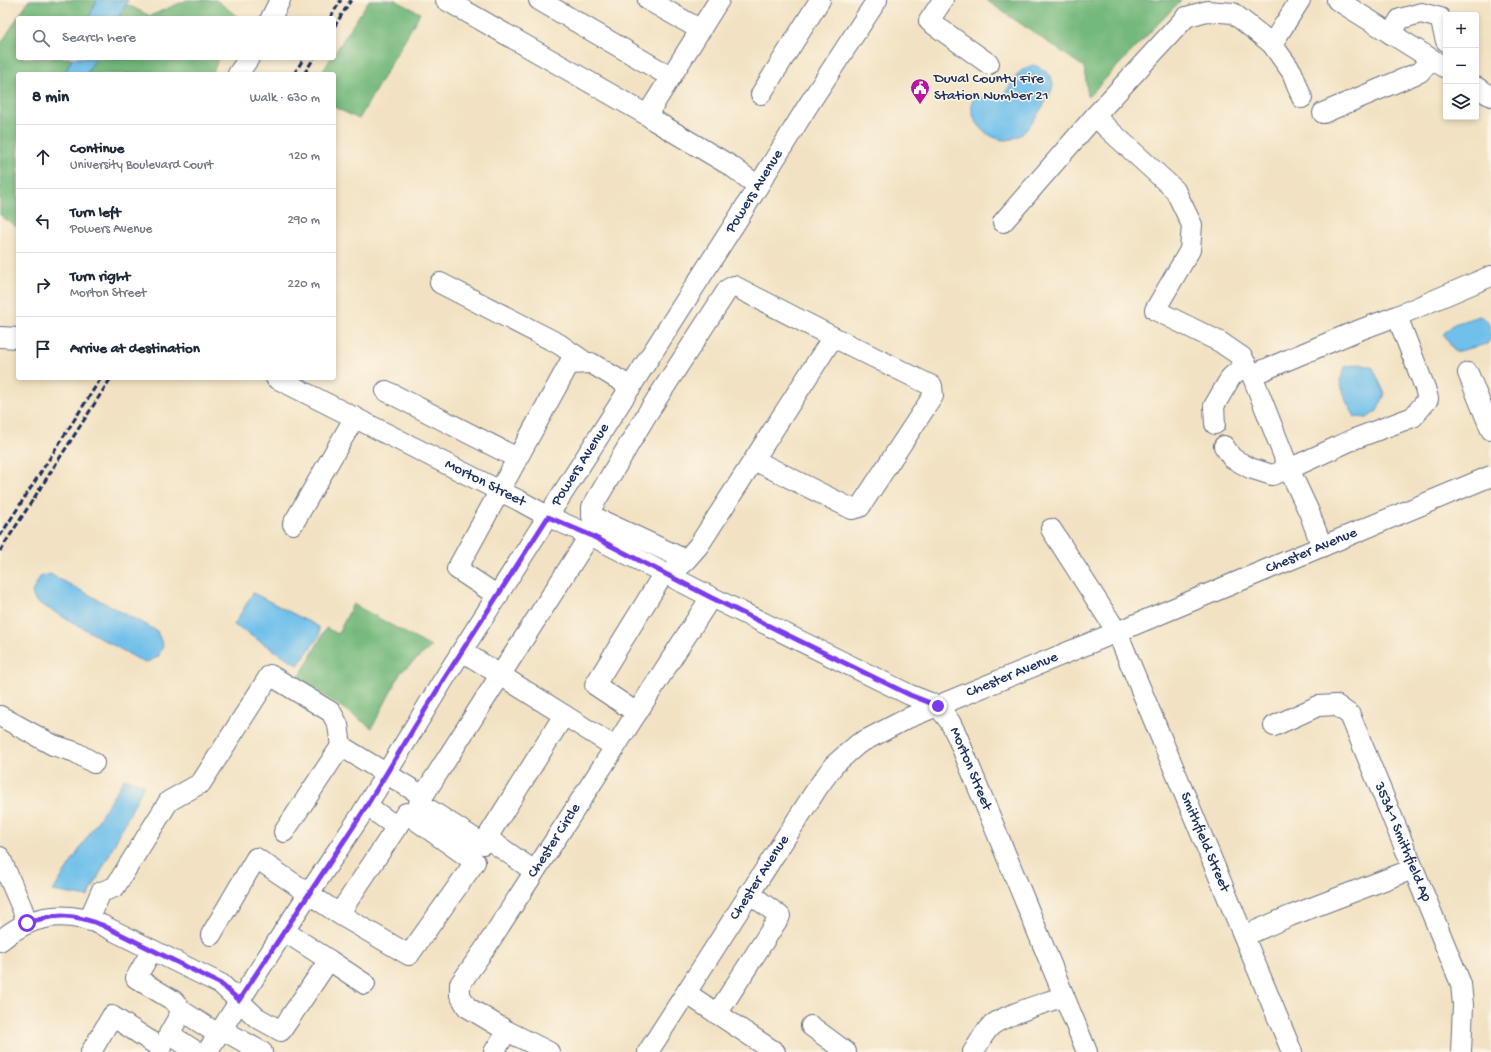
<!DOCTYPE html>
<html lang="en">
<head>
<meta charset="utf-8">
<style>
  body { margin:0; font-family:"Gochi Hand",sans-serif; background:#f6f6f7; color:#1f2937 }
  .controls { position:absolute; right:12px; top:12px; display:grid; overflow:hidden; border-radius:4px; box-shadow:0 2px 6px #0003 }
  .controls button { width:36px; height:36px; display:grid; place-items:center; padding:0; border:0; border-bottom:1px solid #e0e1e3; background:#fff; color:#1f2937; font:20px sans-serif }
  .stop { position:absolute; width:12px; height:12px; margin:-9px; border:3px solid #7c3aed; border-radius:50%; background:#fff }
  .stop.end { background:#7c3aed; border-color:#fff; box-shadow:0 1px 4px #0008 }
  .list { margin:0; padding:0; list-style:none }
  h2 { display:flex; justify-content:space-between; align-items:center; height:52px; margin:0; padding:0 16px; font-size:17px }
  h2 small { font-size:13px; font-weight:400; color:#747a83 }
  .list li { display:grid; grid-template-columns:26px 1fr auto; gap:12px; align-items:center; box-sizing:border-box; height:64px; padding:0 16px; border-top:1px solid #e0e1e3 }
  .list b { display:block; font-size:15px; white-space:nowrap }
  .list p { margin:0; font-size:13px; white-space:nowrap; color:#747a83 }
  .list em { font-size:13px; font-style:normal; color:#747a83 }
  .icon { flex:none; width:22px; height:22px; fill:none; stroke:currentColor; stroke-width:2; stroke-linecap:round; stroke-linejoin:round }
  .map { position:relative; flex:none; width:1491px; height:1052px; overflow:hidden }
  .search { position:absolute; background:#fff; box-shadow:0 2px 6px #0003; left:16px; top:16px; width:320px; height:44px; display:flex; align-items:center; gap:10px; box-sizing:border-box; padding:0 14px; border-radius:4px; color:#747a83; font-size:15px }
  .panel { position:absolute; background:#fff; box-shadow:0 2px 6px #0003; left:16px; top:72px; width:320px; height:308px; border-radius:4px }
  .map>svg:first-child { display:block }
</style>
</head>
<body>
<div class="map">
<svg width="1491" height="1052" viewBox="0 0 1491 1052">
  <rect width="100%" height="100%" fill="#fcf5e5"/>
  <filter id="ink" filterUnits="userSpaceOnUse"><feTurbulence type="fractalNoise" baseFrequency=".025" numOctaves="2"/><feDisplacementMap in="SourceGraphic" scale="8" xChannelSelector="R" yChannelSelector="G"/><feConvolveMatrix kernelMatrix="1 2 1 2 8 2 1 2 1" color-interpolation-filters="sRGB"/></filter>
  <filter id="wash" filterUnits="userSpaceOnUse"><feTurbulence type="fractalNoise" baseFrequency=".012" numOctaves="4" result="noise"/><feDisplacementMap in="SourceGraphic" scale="16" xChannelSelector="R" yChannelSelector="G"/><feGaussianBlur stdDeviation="0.9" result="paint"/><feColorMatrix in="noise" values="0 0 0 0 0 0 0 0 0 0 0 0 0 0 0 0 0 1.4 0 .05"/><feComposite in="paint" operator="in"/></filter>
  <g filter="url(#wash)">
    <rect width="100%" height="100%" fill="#f2e2c3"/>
    <g fill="#73b87c" stroke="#47746d">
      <polygon points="29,0 97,0 89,18 18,18 18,58 72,58 65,74 18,74 18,228 0,215 0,45"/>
      <polygon points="187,0 216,0 238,17 118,18 126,4 150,16"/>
      <polygon points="369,0 395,0 420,13 359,119 334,107 334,74 321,74 331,58 334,58 334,54"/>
      <polygon points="986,0 1181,0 1088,97 1084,67"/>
      <polygon points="96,58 219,58 212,74 86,74"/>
      <polygon points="353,604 431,647 401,672 372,728 299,678 326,628 338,634"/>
    </g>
    <g fill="#70c0eb" stroke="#4678a4">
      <polygon points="97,0 128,0 118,18 89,18"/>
      <polygon points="72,58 96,58 86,74 65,74"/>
      <path d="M1033,65C1042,67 1053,75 1053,85C1053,93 1029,129 1022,134C1017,137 1011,140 1005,140C990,139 974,126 972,110C972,107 971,104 972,101C978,92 992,103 1001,96C1009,90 1014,77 1022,70C1024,68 1029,67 1033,65Z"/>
      <path d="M1479,316C1491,321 1491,325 1491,338L1487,344L1455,352L1443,334L1454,324Z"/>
      <polygon points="1360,364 1373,368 1385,394 1377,411 1367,418 1355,417 1346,401 1340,381 1345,367"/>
      <polygon points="50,574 157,631 163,646 158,657 145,663 35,601 32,592 40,577"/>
      <polygon points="253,593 319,627 319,636 298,665 234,625"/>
      <polygon points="125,778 144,785 88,897 53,891"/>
    </g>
  </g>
  <g filter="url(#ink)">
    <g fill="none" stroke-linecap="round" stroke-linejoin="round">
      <defs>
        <g id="minor">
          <polyline points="446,0 647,115 719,0"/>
          <polyline points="539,0 671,77"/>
          <polyline points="648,0 701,30"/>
          <polyline points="943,0 929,21 989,64"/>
          <polyline points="1300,0 1272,44 1233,13 1207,11 1186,17 1095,116 1106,127 1175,190 1192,225 1190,250 1155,310 1220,342 1242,357 1252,375 1354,332 1397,316 1491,276"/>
          <polyline points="1337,0 1446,68"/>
          <polyline points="271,18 280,0"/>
          <polyline points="1391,34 1400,19 1421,13 1440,18 1446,41"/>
          <polyline points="1272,44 1292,72 1302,98"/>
          <polyline points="238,74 249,58"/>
          <polyline points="1476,87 1491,96"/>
          <polyline points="761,94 820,0"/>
          <polyline points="1323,113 1420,72 1431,59"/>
          <polyline points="647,115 655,121 731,166 758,186"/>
          <polyline points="1003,222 1095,116"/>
          <polyline points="440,283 559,344 585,362"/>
          <polyline points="0,337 18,338"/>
          <polyline points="1468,373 1491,430"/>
          <polyline points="1252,375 1289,469 1354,439 1413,417 1428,399 1425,388 1397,316"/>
          <path id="s1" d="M276,378L520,501L549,517L590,535L711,597L910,695L938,706L950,722L957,736L1087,1052"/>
          <polyline points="386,391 517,458"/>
          <polyline points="1215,424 1214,406 1231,377 1246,364"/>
          <polyline points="1224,446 1232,458 1250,468 1272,475 1289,469 1309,512 1322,547"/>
          <polyline points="754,460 852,509 860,507 933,396 932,386 833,337"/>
          <polyline points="293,524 355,417"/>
          <path id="s2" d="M1051,529L1117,632L1292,1052"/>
          <polyline points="669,575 686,560 699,545 833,337 734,286 728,289 647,414 592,507 592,516 686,560"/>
          <polyline points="498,596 457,569 569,364 591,363 631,387"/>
          <polyline points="637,713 595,685 664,573"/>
          <polyline points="564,715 615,747"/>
          <polyline points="0,716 53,745 75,752 94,763"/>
          <path id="s3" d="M1274,726L1318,706L1336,705L1350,715L1461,984L1463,1005L1461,1052"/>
          <polyline points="423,796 419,803 483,844 564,715 462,651"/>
          <polyline points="367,806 397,827"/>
          <polyline points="284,832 341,746"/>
          <polyline points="487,838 534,871"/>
          <polyline points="0,857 22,908 27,923"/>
          <polyline points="89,920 101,892 115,887 169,801 201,783 270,675 331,712 338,725 341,746 423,796 590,535"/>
          <polyline points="211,935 256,858 339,914 409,955 475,862 406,813 339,914"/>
          <polyline points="1244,936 1290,916 1413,869"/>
          <path d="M0,941C31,914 64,910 102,925L221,984L256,1017L281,1031L329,960L284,931"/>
          <polyline points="152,950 136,978 174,1001 182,1011"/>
          <polyline points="329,960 365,984"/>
          <polyline points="686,993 775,1052"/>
          <polyline points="717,1014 780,916 749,893"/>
          <polyline points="811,1026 846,1052"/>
          <polyline points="221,1029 262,1052"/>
          <polyline points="91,1052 112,1016 161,1048"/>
          <polyline points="197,1052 169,1034 182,1011 218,1034"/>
          <path id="s4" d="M207,1052L284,931L361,815L444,679L739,217L807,107L877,0"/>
          <polyline points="494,1052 507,1031"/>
          <path id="s5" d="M549,1052L507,1031L467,1007L460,995V984L486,947L615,747L711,597"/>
          <path id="s6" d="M648,1052L818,787L834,765L858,744L908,718L1117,632L1491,476"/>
          <path d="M973,1052C979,1044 983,1033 991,1026C1003,1015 1046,1003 1064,996"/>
        </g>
      </defs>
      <use href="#minor" stroke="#666e81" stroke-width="22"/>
      <use href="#minor" stroke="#fff" stroke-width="20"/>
      <g stroke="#1b2f5e" stroke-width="3" stroke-dasharray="6 3" stroke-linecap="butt">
        <polyline points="330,18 341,0"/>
        <polyline points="334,27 351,0"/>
        <polyline points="294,74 304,58"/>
        <polyline points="304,74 314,58"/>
        <polyline points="0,536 101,378"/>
        <polyline points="0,551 111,378"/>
      </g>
    </g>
  </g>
  <g fill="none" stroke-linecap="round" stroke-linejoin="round" filter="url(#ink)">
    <path stroke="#7c3aed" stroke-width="5" d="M27,923C56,913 74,914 102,925L221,984L239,1000L361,815L444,679L548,517L590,535L710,597L910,695L938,706"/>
  </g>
  <defs>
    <symbol id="civic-pin" viewBox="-11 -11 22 30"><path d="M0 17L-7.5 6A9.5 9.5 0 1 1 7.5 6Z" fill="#b5179e" stroke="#fcf5e5"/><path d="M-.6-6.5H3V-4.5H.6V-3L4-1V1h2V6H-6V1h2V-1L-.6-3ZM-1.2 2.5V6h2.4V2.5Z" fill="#fff"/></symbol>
  </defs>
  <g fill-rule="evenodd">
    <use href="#civic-pin" x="909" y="77" width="22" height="30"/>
  </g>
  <g text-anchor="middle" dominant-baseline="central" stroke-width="3" stroke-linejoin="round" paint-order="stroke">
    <g font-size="15" fill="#1b2f5e" stroke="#fcf5e5" text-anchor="start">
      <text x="934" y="79">Duval County Fire<tspan x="934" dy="17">Station Number 21</tspan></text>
    </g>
    <g font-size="15" fill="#1b2f5e" stroke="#fcf5e5">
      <text stroke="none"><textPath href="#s4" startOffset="1020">Powers Avenue</textPath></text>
      <text stroke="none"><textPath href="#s4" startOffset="696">Powers Avenue</textPath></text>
      <text stroke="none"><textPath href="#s1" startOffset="234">Morton Street</textPath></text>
      <text stroke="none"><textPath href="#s6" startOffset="867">Chester Avenue</textPath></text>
      <text stroke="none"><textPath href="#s6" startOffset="543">Chester Avenue</textPath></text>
      <text stroke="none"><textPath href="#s1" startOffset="810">Morton Street</textPath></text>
      <text stroke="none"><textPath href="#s5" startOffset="290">Chester Circle</textPath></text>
      <text stroke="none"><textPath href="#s2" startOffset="350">Smithfield Street</textPath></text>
      <text stroke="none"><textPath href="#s3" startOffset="221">3534-1 Smithfield Ap</textPath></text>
      <text stroke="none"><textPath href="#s6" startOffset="207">Chester Avenue</textPath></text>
    </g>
  </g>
</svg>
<div class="controls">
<button>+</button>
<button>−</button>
<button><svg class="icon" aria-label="layers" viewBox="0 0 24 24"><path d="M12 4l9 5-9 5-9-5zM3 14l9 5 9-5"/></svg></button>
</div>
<div class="stop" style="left:27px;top:923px"></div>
<div class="stop end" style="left:938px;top:706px"></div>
<div class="search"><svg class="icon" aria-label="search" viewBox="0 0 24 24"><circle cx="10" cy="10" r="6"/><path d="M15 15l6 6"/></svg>Search here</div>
<section class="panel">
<h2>8 min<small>Walk · 630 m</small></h2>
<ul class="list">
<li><svg class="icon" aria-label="ahead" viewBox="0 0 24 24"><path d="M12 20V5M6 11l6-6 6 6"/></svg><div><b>Continue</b><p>University Boulevard Court</p></div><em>120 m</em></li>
<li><svg class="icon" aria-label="left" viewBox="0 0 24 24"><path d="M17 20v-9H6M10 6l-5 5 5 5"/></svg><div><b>Turn left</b><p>Powers Avenue</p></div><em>290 m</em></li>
<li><svg class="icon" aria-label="right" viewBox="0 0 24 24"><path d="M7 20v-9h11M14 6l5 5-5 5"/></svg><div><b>Turn right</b><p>Morton Street</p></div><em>220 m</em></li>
<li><svg class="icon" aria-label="arrive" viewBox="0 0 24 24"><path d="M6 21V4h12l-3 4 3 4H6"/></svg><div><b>Arrive at destination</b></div></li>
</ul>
</section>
</div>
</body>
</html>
